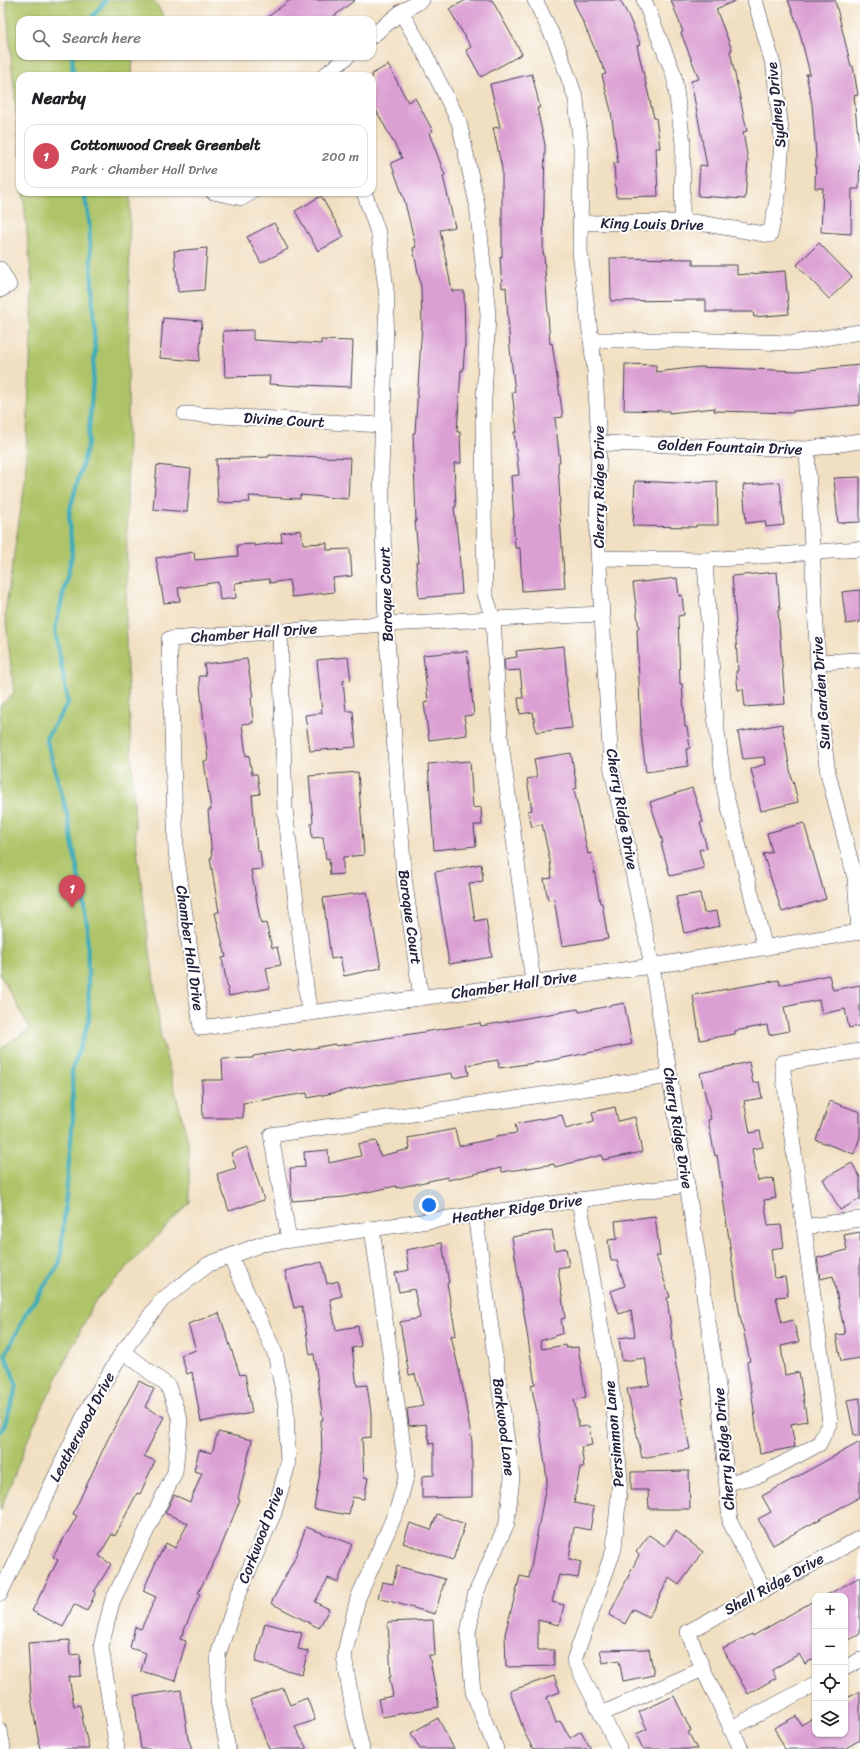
<!DOCTYPE html>
<html lang="en">
<head>
<meta charset="utf-8">
<style>
  body { margin:0; font-family:Sriracha,sans-serif; background:#f2f2f2; color:#202124 }
  .controls { position:absolute; right:12px; bottom:12px; display:grid; overflow:hidden; border-radius:8px; box-shadow:0 1px 3px #0004 }
  .controls button { width:36px; height:36px; display:grid; place-items:center; padding:0; border:0; border-bottom:1px solid #e0e0e0; background:#fff; color:#202124; font:20px sans-serif }
  .you { position:absolute; left:429px; top:1205px; width:14px; height:14px; margin:-10px; border:3px solid #fff; border-radius:50%; background:#1a73e8; box-shadow:0 0 0 6px #1a73e833 }
  .badge { display:grid; place-items:center; width:26px; height:26px; border-radius:50%; background:#d1495b; color:#fff; font-size:13px; font-weight:700 }
  .pin { position:absolute; translate:-50% -33px; filter:drop-shadow(0 1px 2px #0008) }
  .pin::after { content:''; position:absolute; top:21px; width:14px; height:12px; background:inherit; clip-path:polygon(0 0,100% 0,50% 100%) }
  .list { margin:0; padding:0; list-style:none }
  h2 { display:flex; justify-content:space-between; align-items:center; height:52px; margin:0; padding:0 16px; font-size:17px }
  h2 small { font-size:13px; font-weight:400; color:#757577 }
  .list li { display:grid; grid-template-columns:26px 1fr auto; gap:12px; align-items:center; box-sizing:border-box; height:64px; margin:0 8px 8px; padding:0 8px; border:1px solid #e0e0e0; border-radius:12px }
  .list b { display:block; font-size:15px; white-space:nowrap }
  .list p { margin:0; font-size:13px; white-space:nowrap; color:#757577 }
  .list em { font-size:13px; font-style:normal; color:#757577 }
  .icon { flex:none; width:22px; height:22px; fill:none; stroke:currentColor; stroke-width:2; stroke-linecap:round; stroke-linejoin:round }
  .map { position:relative; flex:none; width:860px; height:1749px; overflow:hidden }
  .search { position:absolute; background:#fff; box-shadow:0 1px 3px #0004; left:16px; top:16px; width:360px; height:44px; display:flex; align-items:center; gap:10px; box-sizing:border-box; padding:0 14px; border-radius:12px; color:#757577; font-size:15px }
  .panel { position:absolute; background:#fff; box-shadow:0 1px 3px #0004; left:16px; top:72px; width:360px; height:124px; border-radius:12px }
  .map>svg:first-child { display:block }
</style>
</head>
<body>
<div class="map">
<svg width="860" height="1749" viewBox="0 0 860 1749">
  <rect width="100%" height="100%" fill="#fff"/>
  <filter id="ink" filterUnits="userSpaceOnUse"><feTurbulence type="fractalNoise" baseFrequency=".025" numOctaves="2"/><feDisplacementMap in="SourceGraphic" scale="8" xChannelSelector="R" yChannelSelector="G"/><feConvolveMatrix kernelMatrix="1 2 1 2 8 2 1 2 1" color-interpolation-filters="sRGB"/></filter>
  <filter id="wash" filterUnits="userSpaceOnUse"><feTurbulence type="fractalNoise" baseFrequency=".012" numOctaves="4" result="noise"/><feDisplacementMap in="SourceGraphic" scale="16" xChannelSelector="R" yChannelSelector="G"/><feGaussianBlur stdDeviation="0.9" result="paint"/><feColorMatrix in="noise" values="0 0 0 0 0 0 0 0 0 0 0 0 0 0 0 0 0 1.4 0 .05"/><feComposite in="paint" operator="in"/></filter>
  <g filter="url(#wash)">
    <rect width="100%" height="100%" fill="#f1dfc1"/>
    <g fill="#afc468" stroke="#687352">
      <polygon points="8,0 154,0 166,20 20,20 20,56 133,56 132,76 20,76 20,156 6,1"/>
      <polygon points="23,192 130,192 126,648 136,842 161,1037 188,1141 190,1202 95,1301 33,1427 0,1511 0,1049 30,1029 0,974 0,706 14,693 5,613 25,482 33,294"/>
    </g>
    <g fill="none" stroke-linecap="round" stroke-linejoin="round">
      <g stroke="#3babb7" stroke-width="4.5">
        <polyline points="90,20 106,0"/>
        <polyline points="72,56 73,76"/>
        <polyline points="0,1432 3,1429 17,1386 5,1355 27,1312 60,1263 73,1117 72,1071 89,1020 87,924 67,813 46,738 68,703 55,630 72,555 69,513 88,444 95,352 89,219 84,192"/>
      </g>
    </g>
    <g id="blocks">
      <g fill="#dba0d3">
        <polygon points="290,0 355,0 329,20 264,20"/>
        <polygon points="466,0 492,0 522,54 481,77 466,50 471,47 449,9"/>
        <polygon points="573,0 620,0 629,17 640,44 637,46 654,118 656,118 660,148 656,148 658,196 616,197 614,163 618,163 611,111 602,75 606,74"/>
        <polygon points="671,0 737,0 716,9 732,50 730,51 747,131 743,132 748,161 745,199 698,196 700,165 707,166 691,81 699,79 681,33 683,32"/>
        <polygon points="788,0 835,0 851,66 853,66 858,95 854,96 860,157 859,189 852,189 851,234 821,232 823,188 815,188 816,155 812,104 806,74 810,74 798,26"/>
        <polygon points="388,65 408,102 415,98 433,131 429,133 445,175 443,176 455,227 440,230 452,291 464,291 465,342 463,371 461,370 457,432 460,432 461,463 454,463 456,507 454,507 459,551 462,594 419,598 416,562 419,562 415,521 416,521 413,433 415,433 422,325 421,287 413,248 416,247 404,199 391,163 402,158 376,110 372,113 372,74"/>
        <polygon points="532,74 540,108 537,108 545,145 543,254 544,254 550,344 552,343 563,417 555,418 560,462 558,462 560,503 559,503 565,588 522,591 520,548 515,548 513,518 514,518 511,476 519,475 514,432 517,432 512,392 515,392 510,349 506,287 502,288 500,257 502,257 502,168 493,128 500,127 490,84"/>
        <polygon points="321,196 344,237 318,251 295,211"/>
        <polygon points="274,223 288,249 261,263 247,237"/>
        <polygon points="819,243 852,277 829,299 797,265"/>
        <polygon points="207,248 204,290 178,292 174,251"/>
        <polygon points="610,258 693,259 693,265 737,265 737,275 785,271 789,314 754,317 753,312 706,312 706,300 611,301"/>
        <polygon points="163,318 202,321 199,361 160,358"/>
        <polygon points="253,330 253,340 321,344 321,340 353,341 351,387 303,385 302,386 269,384 270,376 225,377 223,331"/>
        <polygon points="625,364 656,365 656,372 699,367 799,371 860,365 860,405 793,411 793,413 714,411 715,408 669,413 669,411 624,410"/>
        <polygon points="269,455 350,458 348,499 300,495 300,499 249,496 250,502 218,503 216,459 269,457"/>
        <polygon points="157,465 191,469 187,512 153,509"/>
        <polygon points="860,477 860,522 838,523 834,478"/>
        <polygon points="635,481 678,483 717,481 718,525 696,525 696,527 633,526"/>
        <polygon points="780,482 784,525 766,527 765,521 746,523 743,485"/>
        <polygon points="301,530 303,544 327,543 327,550 350,549 352,576 333,578 334,592 292,597 289,580 270,583 269,579 235,583 236,598 220,600 218,582 178,588 180,601 164,603 156,558 194,552 195,560 238,556 237,545 254,544 254,546 282,542 281,533"/>
        <polygon points="777,572 780,610 778,610 785,704 745,707 743,689 738,690 736,671 738,671 735,624 736,624 732,576"/>
        <polygon points="677,578 679,596 682,595 684,615 678,616 680,684 682,684 685,727 687,727 690,748 686,749 688,766 646,772 641,733 637,629 639,629 633,583"/>
        <polygon points="860,590 860,622 846,624 842,592"/>
        <polygon points="564,646 567,682 566,682 572,728 536,732 533,712 520,714 518,698 523,698 520,670 505,671 504,659 517,657 516,651"/>
        <polygon points="467,651 474,715 464,716 467,735 429,740 424,703 428,702 423,655"/>
        <polygon points="348,657 351,680 343,681 346,711 353,711 356,747 310,751 305,715 322,713 317,660"/>
        <polygon points="247,659 253,697 251,697 253,723 242,724 246,756 249,755 252,774 257,774 260,794 252,795 257,851 260,851 262,869 251,870 261,924 266,923 272,948 277,947 281,965 266,968 270,988 229,996 222,958 226,957 215,913 219,912 210,858 212,858 208,810 211,810 204,761 208,761 199,676 206,676 204,664"/>
        <polygon points="782,724 792,781 793,781 798,802 761,811 751,769 765,764 764,757 743,759 738,732"/>
        <polygon points="571,753 577,788 574,789 588,854 591,853 600,903 602,903 608,939 562,946 554,899 548,900 544,879 552,878 550,861 542,824 532,827 528,811 532,810 527,779 537,777 534,759"/>
        <polygon points="470,761 473,808 481,807 482,825 474,825 476,846 434,850 428,764"/>
        <polygon points="358,772 364,855 343,857 343,874 330,875 329,858 326,859 323,837 312,838 311,823 313,822 309,776"/>
        <polygon points="692,788 703,822 700,823 707,848 699,850 704,868 670,876 661,843 663,843 650,802"/>
        <polygon points="804,823 826,899 782,912 763,854 772,852 767,833"/>
        <polygon points="481,864 483,881 469,883 475,921 486,919 492,957 449,964 435,872"/>
        <polygon points="367,892 381,968 344,976 340,957 331,959 323,898"/>
        <polygon points="700,893 704,913 717,911 720,926 684,933 676,897"/>
        <polygon points="829,975 833,990 860,985 860,1026 849,1028 845,1009 822,1014 819,1000 784,1007 789,1031 769,1035 767,1025 735,1031 735,1034 700,1040 693,995 779,980 780,985"/>
        <polygon points="624,1003 632,1044 548,1061 499,1068 498,1060 467,1065 469,1075 453,1078 452,1073 377,1085 377,1084 308,1098 307,1093 243,1103 243,1118 203,1118 202,1080 223,1080 222,1059 253,1058 253,1056 291,1050 292,1052 335,1044 336,1046 480,1023 481,1026 578,1009 579,1012"/>
        <polygon points="749,1062 753,1083 759,1082 762,1098 744,1101 750,1133 760,1131 763,1147 752,1149 758,1181 773,1178 776,1198 764,1200 768,1226 781,1225 784,1247 771,1249 774,1278 785,1277 788,1296 776,1297 782,1323 793,1320 799,1342 781,1346 785,1375 799,1372 807,1421 791,1424 795,1447 760,1454 747,1362 750,1361 740,1316 717,1155 715,1156 708,1120 711,1119 700,1073"/>
        <polygon points="830,1101 860,1112 860,1137 854,1154 816,1140"/>
        <polygon points="615,1107 618,1121 635,1117 642,1152 603,1160 602,1155 555,1167 554,1164 502,1172 501,1168 448,1180 447,1177 397,1188 396,1186 344,1197 292,1201 290,1168 305,1167 304,1152 328,1150 329,1163 361,1156 358,1144 376,1141 380,1156 410,1149 408,1138 455,1129 459,1146 496,1138 496,1136 517,1133 515,1124 562,1115 566,1129 594,1121 592,1112"/>
        <polygon points="247,1147 264,1200 229,1211 217,1174 236,1168 231,1153"/>
        <polygon points="852,1163 860,1177 860,1199 840,1210 823,1179"/>
        <polygon points="655,1216 660,1256 656,1256 670,1297 667,1298 676,1366 683,1399 680,1400 690,1449 642,1458 627,1389 650,1385 645,1358 622,1361 619,1338 635,1336 631,1310 619,1314 611,1291 625,1286 617,1261 611,1261 608,1240 617,1239 615,1221"/>
        <polygon points="552,1230 555,1250 566,1248 569,1266 558,1268 565,1318 561,1319 563,1333 540,1341 542,1349 565,1345 566,1348 578,1347 586,1397 574,1400 579,1427 589,1426 592,1445 581,1447 584,1467 580,1467 574,1503 594,1507 590,1530 574,1527 569,1559 581,1562 578,1578 559,1575 552,1602 564,1605 559,1625 538,1620 538,1650 554,1650 554,1666 506,1667 505,1634 520,1576 529,1578 547,1480 539,1421 531,1385 535,1384 512,1237"/>
        <polygon points="860,1232 860,1358 841,1361 836,1335 845,1334 833,1276 820,1279 817,1258 847,1250 844,1235"/>
        <polygon points="442,1243 449,1283 447,1283 456,1335 451,1336 462,1383 472,1442 472,1497 422,1498 422,1476 434,1475 434,1443 430,1444 426,1424 409,1426 407,1409 423,1406 415,1374 409,1375 400,1322 420,1318 414,1289 399,1292 395,1273 409,1270 406,1250"/>
        <polygon points="322,1262 327,1284 338,1281 342,1296 330,1299 336,1330 358,1326 361,1346 352,1348 357,1386 367,1385 371,1413 371,1437 362,1438 364,1477 368,1478 364,1499 352,1497 349,1515 314,1509 322,1460 321,1420 323,1420 314,1354 310,1355 302,1306 294,1308 285,1271"/>
        <polygon points="219,1313 240,1375 245,1374 252,1413 201,1422 192,1372 187,1374 181,1355 196,1350 188,1324"/>
        <polygon points="139,1381 154,1389 145,1407 164,1417 144,1456 155,1461 140,1494 137,1493 115,1536 112,1534 99,1556 111,1564 94,1592 96,1592 87,1611 74,1604 63,1627 32,1611 58,1560 53,1557 77,1516 73,1514 108,1439"/>
        <polygon points="860,1398 860,1435 854,1435 847,1400"/>
        <polygon points="218,1432 252,1440 238,1499 240,1500 219,1552 198,1593 200,1594 180,1639 186,1641 175,1681 141,1671 146,1653 130,1648 135,1627 141,1629 156,1597 143,1591 155,1564 166,1543 175,1548 188,1523 165,1513 174,1495 190,1502 202,1473 194,1471 199,1450 212,1453"/>
        <polygon points="860,1442 860,1497 773,1545 758,1519 771,1512 762,1496"/>
        <polygon points="689,1471 690,1509 649,1509 648,1490 631,1490 631,1472"/>
        <polygon points="437,1514 465,1524 453,1560 403,1543 410,1523 431,1530"/>
        <polygon points="306,1527 352,1544 338,1582 328,1578 315,1602 329,1609 319,1628 271,1603 294,1560"/>
        <polygon points="676,1531 703,1552 679,1585 669,1578 649,1617 633,1609 625,1624 609,1615 639,1555 636,1552 649,1535 665,1546"/>
        <polygon points="397,1566 445,1579 435,1614 378,1598 382,1582 393,1584"/>
        <polygon points="860,1577 860,1634 849,1640 845,1633 845,1596 825,1596"/>
        <polygon points="815,1600 815,1658 805,1664 799,1654 772,1670 776,1678 748,1694 723,1649 752,1634 753,1636"/>
        <polygon points="433,1620 435,1655 429,1655 439,1707 382,1717 378,1699 393,1696 389,1676 391,1676 388,1622"/>
        <polygon points="265,1623 302,1633 298,1649 308,1651 302,1674 255,1662"/>
        <polygon points="69,1640 70,1655 80,1654 81,1676 69,1677 74,1706 80,1705 85,1732 89,1749 40,1749 31,1697 28,1643"/>
        <polygon points="649,1649 654,1675 623,1681 619,1660 603,1663 600,1650"/>
        <polygon points="554,1676 560,1692 547,1697 556,1723 560,1721 570,1738 581,1731 591,1749 533,1749 525,1734 510,1691"/>
        <polygon points="283,1688 290,1705 307,1698 315,1720 295,1727 307,1749 269,1749 250,1700"/>
        <polygon points="181,1690 188,1738 192,1749 141,1749 134,1696"/>
        <polygon points="860,1691 860,1740 844,1749 785,1749 774,1728 796,1716 801,1725 815,1717 815,1734 845,1734 845,1699"/>
        <polygon points="674,1696 691,1731 688,1732 697,1749 643,1749 636,1734 647,1729 639,1712"/>
        <polygon points="438,1718 454,1749 420,1749 411,1733"/>
      </g>
    </g>
  </g>
  <g filter="url(#ink)">
    <use href="#blocks" fill-opacity="0" stroke="#413e4f" stroke-width="1"/>
    <g fill="none" stroke-linecap="round" stroke-linejoin="round">
      <defs>
        <g id="minor">
          <polyline points="535,0 557,45 576,99 581,148 580,252 595,372 599,443 597,533 611,765 652,966 687,1185 718,1386 730,1522 764,1590"/>
          <polyline points="644,0 674,75 683,143 682,222"/>
          <polyline points="401,12 424,52 459,122 477,204 488,314 483,421 485,594 493,619 500,735 533,982"/>
          <polyline points="372,36 401,12 422,0"/>
          <polyline points="324,76 348,56"/>
          <polyline points="213,192 242,198 252,192"/>
          <polyline points="364,192 379,235 387,297 381,470 386,624 404,877 421,998"/>
          <polyline points="581,223 694,222 770,235 778,196 782,140 774,68 755,0"/>
          <polyline points="0,269 9,285 0,290"/>
          <polyline points="591,340 675,340 794,343 860,332"/>
          <polyline points="185,414 382,425"/>
          <polyline points="599,443 807,449 860,441"/>
          <polyline points="599,558 705,560 860,549"/>
          <polyline points="705,560 714,708 725,792 765,948"/>
          <polyline points="603,614 386,624 169,639 176,851 201,1028 652,966 859,932 855,878 828,773 821,723 807,449"/>
          <polyline points="280,631 285,809 309,1013"/>
          <polyline points="818,662 860,660"/>
          <polyline points="579,1200 613,1397 620,1480 614,1549 574,1660 619,1749"/>
          <polyline points="475,1214 512,1477 507,1523 475,1595 468,1634 473,1692 496,1749"/>
          <polyline points="804,1227 860,1219"/>
          <polyline points="289,1240 271,1135 670,1076"/>
          <polyline points="727,1483 761,1475 819,1444 830,1422 782,1063 860,1051"/>
          <polyline points="0,1594 86,1412 123,1351 162,1300 209,1264 262,1244 687,1185"/>
          <polyline points="845,1668 860,1660"/>
          <polyline points="601,1714 703,1669"/>
          <polyline points="730,1729 815,1684"/>
          <polyline points="0,1731 3,1749"/>
          <polyline points="117,1749 101,1647 112,1602 175,1472 180,1420 168,1386 123,1351"/>
          <polyline points="228,1749 218,1701 218,1655 238,1595 274,1513 288,1464 286,1406 275,1353 230,1256"/>
          <polyline points="362,1749 354,1716 344,1656 358,1598 397,1510 407,1474 372,1229"/>
          <polyline points="741,1749 703,1669 688,1632 860,1538"/>
        </g>
      </defs>
      <use href="#minor" stroke="#413e4f" stroke-width="16"/>
      <use href="#minor" stroke="#fff" stroke-width="15"/>
    </g>
  </g>
  <g text-anchor="middle" dominant-baseline="central" stroke-width="4" stroke-linejoin="round" paint-order="stroke">
    <g font-size="15" fill="#22223b" stroke="#fff">
      <text transform="translate(776 105) rotate(-96)">Sydney Drive</text>
      <text transform="translate(652 224) rotate(1)">King Louis Drive</text>
      <text transform="translate(284 420) rotate(3)">Divine Court</text>
      <text transform="translate(730 447) rotate(2)">Golden Fountain Drive</text>
      <text transform="translate(599 487) rotate(-90)">Cherry Ridge Drive</text>
      <text transform="translate(386 594) rotate(-92)">Baroque Court</text>
      <text transform="translate(254 633) rotate(-4)">Chamber Hall Drive</text>
      <text transform="translate(821 693) rotate(-94)">Sun Garden Drive</text>
      <text transform="translate(622 809) rotate(80)">Cherry Ridge Drive</text>
      <text transform="translate(410 917) rotate(82)">Baroque Court</text>
      <text transform="translate(190 948) rotate(82)">Chamber Hall Drive</text>
      <text transform="translate(514 985) rotate(-8)">Chamber Hall Drive</text>
      <text transform="translate(678 1128) rotate(81)">Cherry Ridge Drive</text>
      <text transform="translate(517 1209) rotate(-8)">Heather Ridge Drive</text>
      <text transform="translate(82 1427) rotate(-62)">Leatherwood Drive</text>
      <text transform="translate(504 1427) rotate(83)">Barkwood Lane</text>
      <text transform="translate(614 1434) rotate(-95)">Persimmon Lane</text>
      <text transform="translate(724 1449) rotate(-95)">Cherry Ridge Drive</text>
      <text transform="translate(261 1535) rotate(-69)">Corkwood Drive</text>
      <text transform="translate(774 1584) rotate(-29)">Shell Ridge Drive</text>
    </g>
  </g>
</svg>
<div class="controls">
<button>+</button>
<button>−</button>
<button><svg class="icon" aria-label="locate" viewBox="0 0 24 24"><circle cx="12" cy="12" r="6"/><path d="M12 2v4M12 18v4M2 12h4M18 12h4"/></svg></button>
<button><svg class="icon" aria-label="layers" viewBox="0 0 24 24"><path d="M12 4l9 5-9 5-9-5zM3 14l9 5 9-5"/></svg></button>
</div>
<div class="you"></div>
<div class="pin badge" style="left:72px;top:908px">1</div>
<div class="search"><svg class="icon" aria-label="search" viewBox="0 0 24 24"><circle cx="10" cy="10" r="6"/><path d="M15 15l6 6"/></svg>Search here</div>
<section class="panel">
<h2>Nearby<small></small></h2>
<ul class="list">
<li><span class="badge">1</span><div><b>Cottonwood Creek Greenbelt</b><p>Park · Chamber Hall Drive</p></div><em>200 m</em></li>
</ul>
</section>
</div>
</body>
</html>
